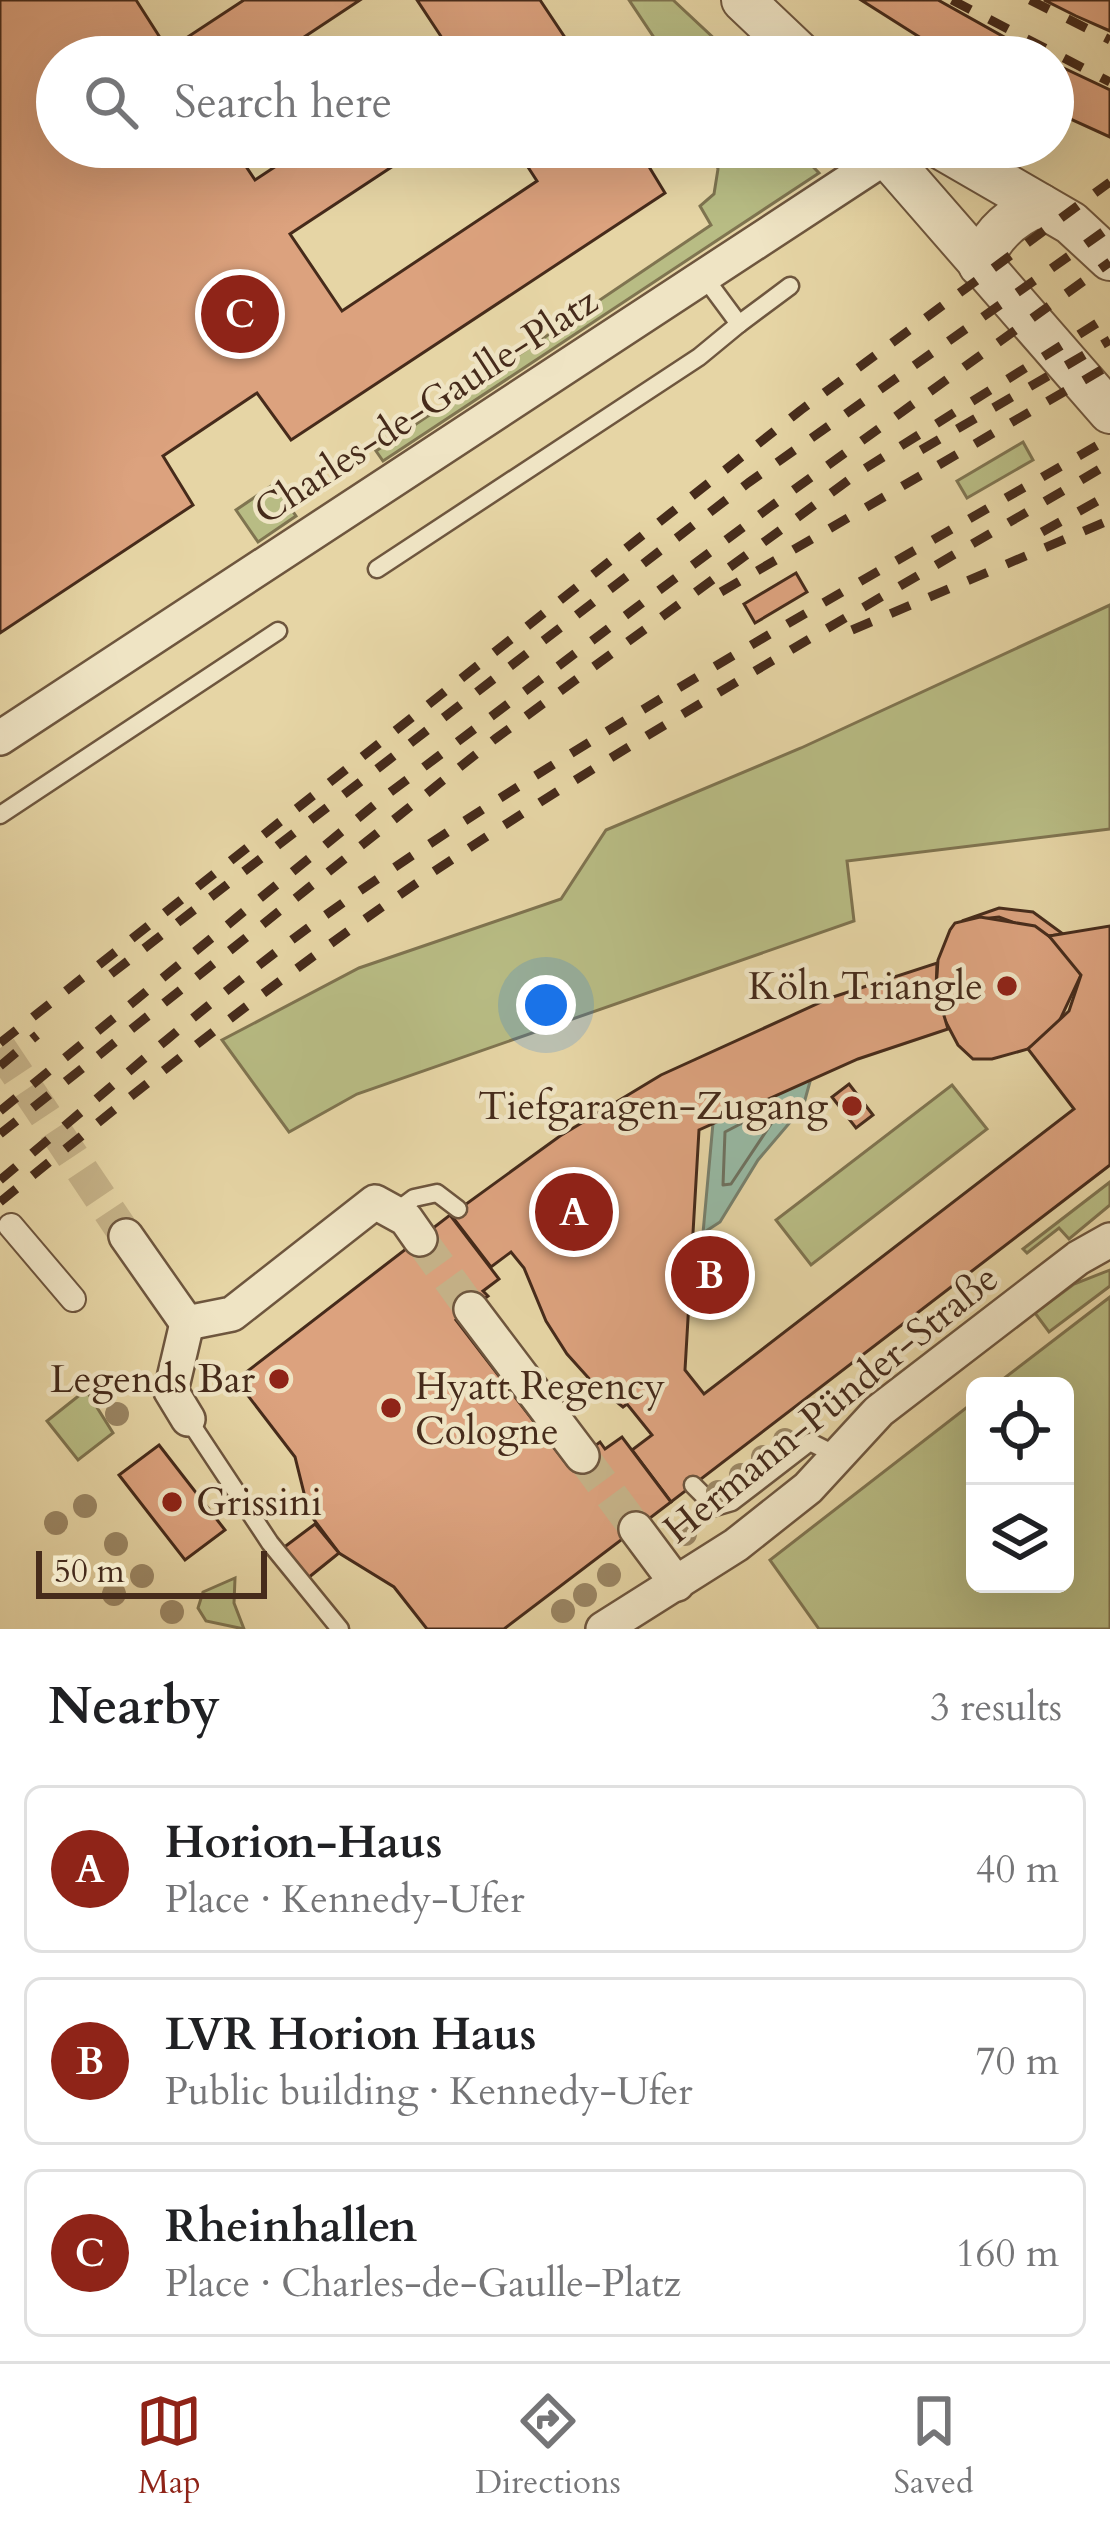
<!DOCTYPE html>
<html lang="en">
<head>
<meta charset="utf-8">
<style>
  body { margin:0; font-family:Cardo,serif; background:#f6f6f6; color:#202124 }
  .controls { position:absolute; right:36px; bottom:36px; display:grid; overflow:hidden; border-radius:18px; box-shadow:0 12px 48px #0002 }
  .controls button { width:108px; height:108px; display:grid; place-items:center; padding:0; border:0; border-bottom:3px solid #e0e0e0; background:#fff; color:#202124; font:60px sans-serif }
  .scale { position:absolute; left:36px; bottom:30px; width:231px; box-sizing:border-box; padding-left:12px; border:6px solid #462b1b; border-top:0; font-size:33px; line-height:42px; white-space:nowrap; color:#462b1b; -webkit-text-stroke:9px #efe4c4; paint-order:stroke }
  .you { position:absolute; left:546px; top:1005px; width:42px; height:42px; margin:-30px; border:9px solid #fff; border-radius:50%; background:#1a73e8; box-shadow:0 0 0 18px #1a73e833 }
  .badge { display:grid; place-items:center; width:78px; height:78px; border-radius:50%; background:#8f2418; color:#fff; font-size:39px; font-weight:700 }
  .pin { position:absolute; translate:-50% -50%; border:6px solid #fff; box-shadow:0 3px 12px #0006 }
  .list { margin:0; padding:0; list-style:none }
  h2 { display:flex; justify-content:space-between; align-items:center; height:156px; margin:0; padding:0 48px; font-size:51px }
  h2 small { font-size:39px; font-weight:400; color:#757577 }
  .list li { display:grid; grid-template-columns:78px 1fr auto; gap:36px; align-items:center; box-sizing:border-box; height:168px; margin:0 24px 24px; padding:0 24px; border:3px solid #e0e0e0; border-radius:18px }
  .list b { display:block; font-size:45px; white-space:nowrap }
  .list p { margin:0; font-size:39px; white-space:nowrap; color:#757577 }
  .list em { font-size:39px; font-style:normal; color:#757577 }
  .icon { flex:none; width:66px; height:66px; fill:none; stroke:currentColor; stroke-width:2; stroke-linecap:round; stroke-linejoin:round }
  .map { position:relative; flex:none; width:1110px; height:1629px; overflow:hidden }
  .search { position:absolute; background:#fff; box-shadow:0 12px 48px #0002; left:36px; right:36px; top:36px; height:132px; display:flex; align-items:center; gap:30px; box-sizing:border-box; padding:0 42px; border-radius:66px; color:#757577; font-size:45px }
  .sheet { height:732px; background:#fff }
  nav { display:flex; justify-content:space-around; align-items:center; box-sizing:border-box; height:168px; border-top:3px solid #e0e0e0; background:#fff; font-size:33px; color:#757577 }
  nav a { display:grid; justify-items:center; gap:6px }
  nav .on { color:#8f2418 }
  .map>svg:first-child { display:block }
</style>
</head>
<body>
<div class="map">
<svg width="1110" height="1629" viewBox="0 0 1110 1629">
  <rect width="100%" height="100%" fill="#e6d5a5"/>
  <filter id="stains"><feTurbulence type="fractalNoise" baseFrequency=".00167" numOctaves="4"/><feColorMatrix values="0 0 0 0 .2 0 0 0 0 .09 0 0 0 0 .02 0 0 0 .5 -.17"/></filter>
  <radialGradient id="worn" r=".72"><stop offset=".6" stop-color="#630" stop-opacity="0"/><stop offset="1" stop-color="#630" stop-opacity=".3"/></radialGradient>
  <g fill="#b8bc84" stroke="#7f7450" stroke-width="3">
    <polygon points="629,0 673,0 734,57 667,57"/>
    <polygon points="726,147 794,147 819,173 383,461 376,451 711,225 700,206 714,194 718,169 713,155"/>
    <polygon points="1023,442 1033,460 967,498 957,481"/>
    <polygon points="274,484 296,516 258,542 236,510"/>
    <polygon points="1110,605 1110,829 847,861 854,921 357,1094 289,1132 222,1040 359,968 561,899 606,830 801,748"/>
    <polygon points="952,1085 987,1129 811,1265 776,1220"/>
    <polygon points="1110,1182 1110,1205 1069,1239 1059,1228 1027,1253 1023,1249"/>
    <polygon points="1110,1270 1110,1286 1049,1332 1035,1313 1074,1284"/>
    <polygon points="1110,1297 1110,1629 819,1629 770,1560 975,1401 975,1584 1065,1584 1065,1386 994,1386"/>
    <polygon points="86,1390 113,1433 78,1460 47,1421"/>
    <polygon points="235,1578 234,1603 244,1629 206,1621 198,1608 203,1592"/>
  </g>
  <polygon fill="#97b9a4" stroke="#77806d" stroke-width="3" points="811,1078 803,1107 758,1160 720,1222 703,1233 713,1123"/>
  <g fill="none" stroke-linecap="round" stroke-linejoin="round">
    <polygon stroke="#6e7260" stroke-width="3" points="767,1110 775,1118 731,1184 723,1185 725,1132"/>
  </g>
  <g fill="#dca27e" stroke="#462b1b" stroke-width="3">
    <polygon points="0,0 136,0 168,50 244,0 360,0 274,57 57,57 57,147 233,147 255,180 305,147 422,147 290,234 342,311 537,181 515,147 637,147 665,193 291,440 257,393 163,456 193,505 0,633"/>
    <polygon points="417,0 540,0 578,57 440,57 450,50"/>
    <polygon points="861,0 938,0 1040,57 951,57"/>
    <polygon points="1044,0 1110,0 1110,31 1076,16"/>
    <polygon points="1053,63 1110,90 1110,137 1053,111"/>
    <polygon points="796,573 807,592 755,623 744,604"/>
    <polygon points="999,908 1033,912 1063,934 1049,936 999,917 962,921"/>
    <polygon points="980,917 1035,926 1061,945 1081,975 1057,1026 1028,1049 992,1059 973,1059 958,1045 939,1009 936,989 938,960 950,930 955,923"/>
    <polygon points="1110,926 1110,1165 671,1502 632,1450 652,1435 627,1404 623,1407 593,1383 567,1354 546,1321 524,1268 511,1252 491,1267 451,1215 560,1136 661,1075 830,998 937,963 936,989 948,1029 858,1059 699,1130 685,1370 704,1394 1074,1109 1028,1049 1069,1011 1081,975 1049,936"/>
    <polygon points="849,1084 873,1115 856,1128 832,1097"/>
    <polygon points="450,1215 499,1279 483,1291 488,1296 456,1320 568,1466 600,1442 605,1449 622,1437 671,1502 504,1629 427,1629 394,1587 339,1553 309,1513 295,1457 236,1380"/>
    <polygon points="159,1445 225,1530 185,1560 119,1475"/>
    <polygon points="315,1524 339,1553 303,1582 279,1551"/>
  </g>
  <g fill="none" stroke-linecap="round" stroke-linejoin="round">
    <g stroke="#c6b389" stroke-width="33" stroke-dasharray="33 16" stroke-linecap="butt">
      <polyline points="0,1048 126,1236"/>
      <polyline points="420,1239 471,1309"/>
      <polyline points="582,1456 636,1529"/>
    </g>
    <defs>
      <g id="service">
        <polyline points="739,324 790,286"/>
        <polyline points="377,569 699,357 739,324 702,274"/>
        <polyline points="0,815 278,631"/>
        <polyline points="394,1213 414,1198 437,1193 458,1209"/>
        <polyline points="188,1419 270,1543 340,1629"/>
        <polyline points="693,1485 715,1507 732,1502 810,1442 838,1456"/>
      </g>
      <polyline id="pedestrian" points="11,1226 73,1299"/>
      <g id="minor">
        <polyline points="0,738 901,147"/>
        <polyline points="126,1236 187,1323"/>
        <polyline points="471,1309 582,1456"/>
        <polyline points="187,1323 232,1314 375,1202 406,1219 420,1239"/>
        <polyline points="187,1323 171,1391 188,1419"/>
        <polyline points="636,1529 677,1584"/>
        <polyline points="603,1629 736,1545 808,1488 879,1411 1078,1258 1110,1240"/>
      </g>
      <g id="tertiary">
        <polyline points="743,0 803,57"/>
        <polyline points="879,147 1110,412"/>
        <polyline points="940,147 1071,223 1110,259"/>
        <path d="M980,265C990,235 1012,216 1040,205"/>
      </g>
    </defs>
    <use href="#service" stroke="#6e563e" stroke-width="21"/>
    <use href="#pedestrian" stroke="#6e563e" stroke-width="28"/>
    <use href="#minor" stroke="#6e563e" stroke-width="38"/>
    <use href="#tertiary" stroke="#6e563e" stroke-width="46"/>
    <use href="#service" stroke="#efe4c4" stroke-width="16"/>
    <use href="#pedestrian" stroke="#efe4c4" stroke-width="24"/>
    <use href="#minor" stroke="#efe4c4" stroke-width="33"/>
    <use href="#tertiary" stroke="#efe4c4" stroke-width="42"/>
    <g stroke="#462b1b" stroke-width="9" stroke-dasharray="21 21" stroke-linecap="butt">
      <polyline points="952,0 1110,82"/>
      <polyline points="1030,0 1110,40"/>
      <polyline points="921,450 1110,340"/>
      <polyline points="1042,532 1110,494"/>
      <polyline points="721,592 1110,365"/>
      <polyline points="852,630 1110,520"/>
      <polyline points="111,974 748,483 1110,227"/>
      <polyline points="0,1043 801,410 1110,182"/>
      <polyline points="0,1066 37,1035"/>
      <polyline points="0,1111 384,797 770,507 1110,262"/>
      <polyline points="0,1134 495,739 861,471 1110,315"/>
      <path d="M0,1180C116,1084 230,981 354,895C596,728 856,585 1110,438"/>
      <path d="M0,1202C134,1093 268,985 411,887C636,734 876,602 1110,463"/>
    </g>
  </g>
  <g fill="#9b8765">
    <circle cx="117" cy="1414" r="12"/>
    <circle cx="785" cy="1440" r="12"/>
    <circle cx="763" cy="1457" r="12"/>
    <circle cx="741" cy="1475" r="12"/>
    <circle cx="718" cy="1492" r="12"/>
    <circle cx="85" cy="1506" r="12"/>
    <circle cx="56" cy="1523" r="12"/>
    <circle cx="685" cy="1534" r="12"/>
    <circle cx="116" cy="1544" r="12"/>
    <circle cx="609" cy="1575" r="12"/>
    <circle cx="142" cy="1576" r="12"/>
    <circle cx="114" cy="1594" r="12"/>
    <circle cx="585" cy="1595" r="12"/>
    <circle cx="563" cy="1611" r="12"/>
    <circle cx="172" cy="1612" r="12"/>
  </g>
  <g fill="#8f2418" stroke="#efe4c4" stroke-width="4.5">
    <circle cx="1007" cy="986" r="12"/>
    <circle cx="852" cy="1106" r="12"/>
    <circle cx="279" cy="1379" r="12"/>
    <circle cx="391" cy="1408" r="12"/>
    <circle cx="172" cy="1502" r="12"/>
  </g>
  <g text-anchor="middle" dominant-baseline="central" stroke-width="9" stroke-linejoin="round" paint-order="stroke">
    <g font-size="39" fill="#462b1b" stroke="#efe4c4">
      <text transform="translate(426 406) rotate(-33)">Charles-de-Gaulle-Platz</text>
      <text transform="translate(831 1404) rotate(-39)">Hermann-Pünder-Straße</text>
    </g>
    <g font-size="39" fill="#462b1b" stroke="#efe4c4" text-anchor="end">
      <text x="983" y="986">Köln Triangle</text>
      <text x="828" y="1106">Tiefgaragen-Zugang</text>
      <text x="255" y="1379">Legends Bar</text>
      <text x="415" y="1386" text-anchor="start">Hyatt Regency<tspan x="415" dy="45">Cologne</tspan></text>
      <text x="196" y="1502" text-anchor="start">Grissini</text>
    </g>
  </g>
  <rect width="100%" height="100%" filter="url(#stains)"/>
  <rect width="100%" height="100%" fill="url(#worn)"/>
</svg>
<div class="controls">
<button><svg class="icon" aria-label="locate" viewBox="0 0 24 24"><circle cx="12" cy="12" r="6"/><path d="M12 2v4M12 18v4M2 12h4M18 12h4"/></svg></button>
<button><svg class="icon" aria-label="layers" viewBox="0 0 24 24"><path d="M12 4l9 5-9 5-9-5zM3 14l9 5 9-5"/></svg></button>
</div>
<div class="scale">50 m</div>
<div class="you"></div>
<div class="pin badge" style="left:574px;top:1212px">A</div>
<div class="pin badge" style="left:710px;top:1275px">B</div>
<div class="pin badge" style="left:240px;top:314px">C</div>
<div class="search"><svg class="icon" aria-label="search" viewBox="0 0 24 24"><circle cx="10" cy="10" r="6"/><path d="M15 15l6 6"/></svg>Search here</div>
</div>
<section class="sheet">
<h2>Nearby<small>3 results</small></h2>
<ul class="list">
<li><span class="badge">A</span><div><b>Horion-Haus</b><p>Place · Kennedy-Ufer</p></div><em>40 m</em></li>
<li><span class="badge">B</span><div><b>LVR Horion Haus</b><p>Public building · Kennedy-Ufer</p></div><em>70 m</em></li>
<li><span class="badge">C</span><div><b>Rheinhallen</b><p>Place · Charles-de-Gaulle-Platz</p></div><em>160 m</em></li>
</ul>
</section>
<nav>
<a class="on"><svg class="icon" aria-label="map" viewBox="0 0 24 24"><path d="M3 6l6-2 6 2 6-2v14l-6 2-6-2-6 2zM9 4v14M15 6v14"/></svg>Map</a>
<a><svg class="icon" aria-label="directions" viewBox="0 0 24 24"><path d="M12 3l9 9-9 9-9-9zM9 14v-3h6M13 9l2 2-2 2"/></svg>Directions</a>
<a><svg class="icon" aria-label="saved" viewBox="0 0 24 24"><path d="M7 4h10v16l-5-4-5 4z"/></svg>Saved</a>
</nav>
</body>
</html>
